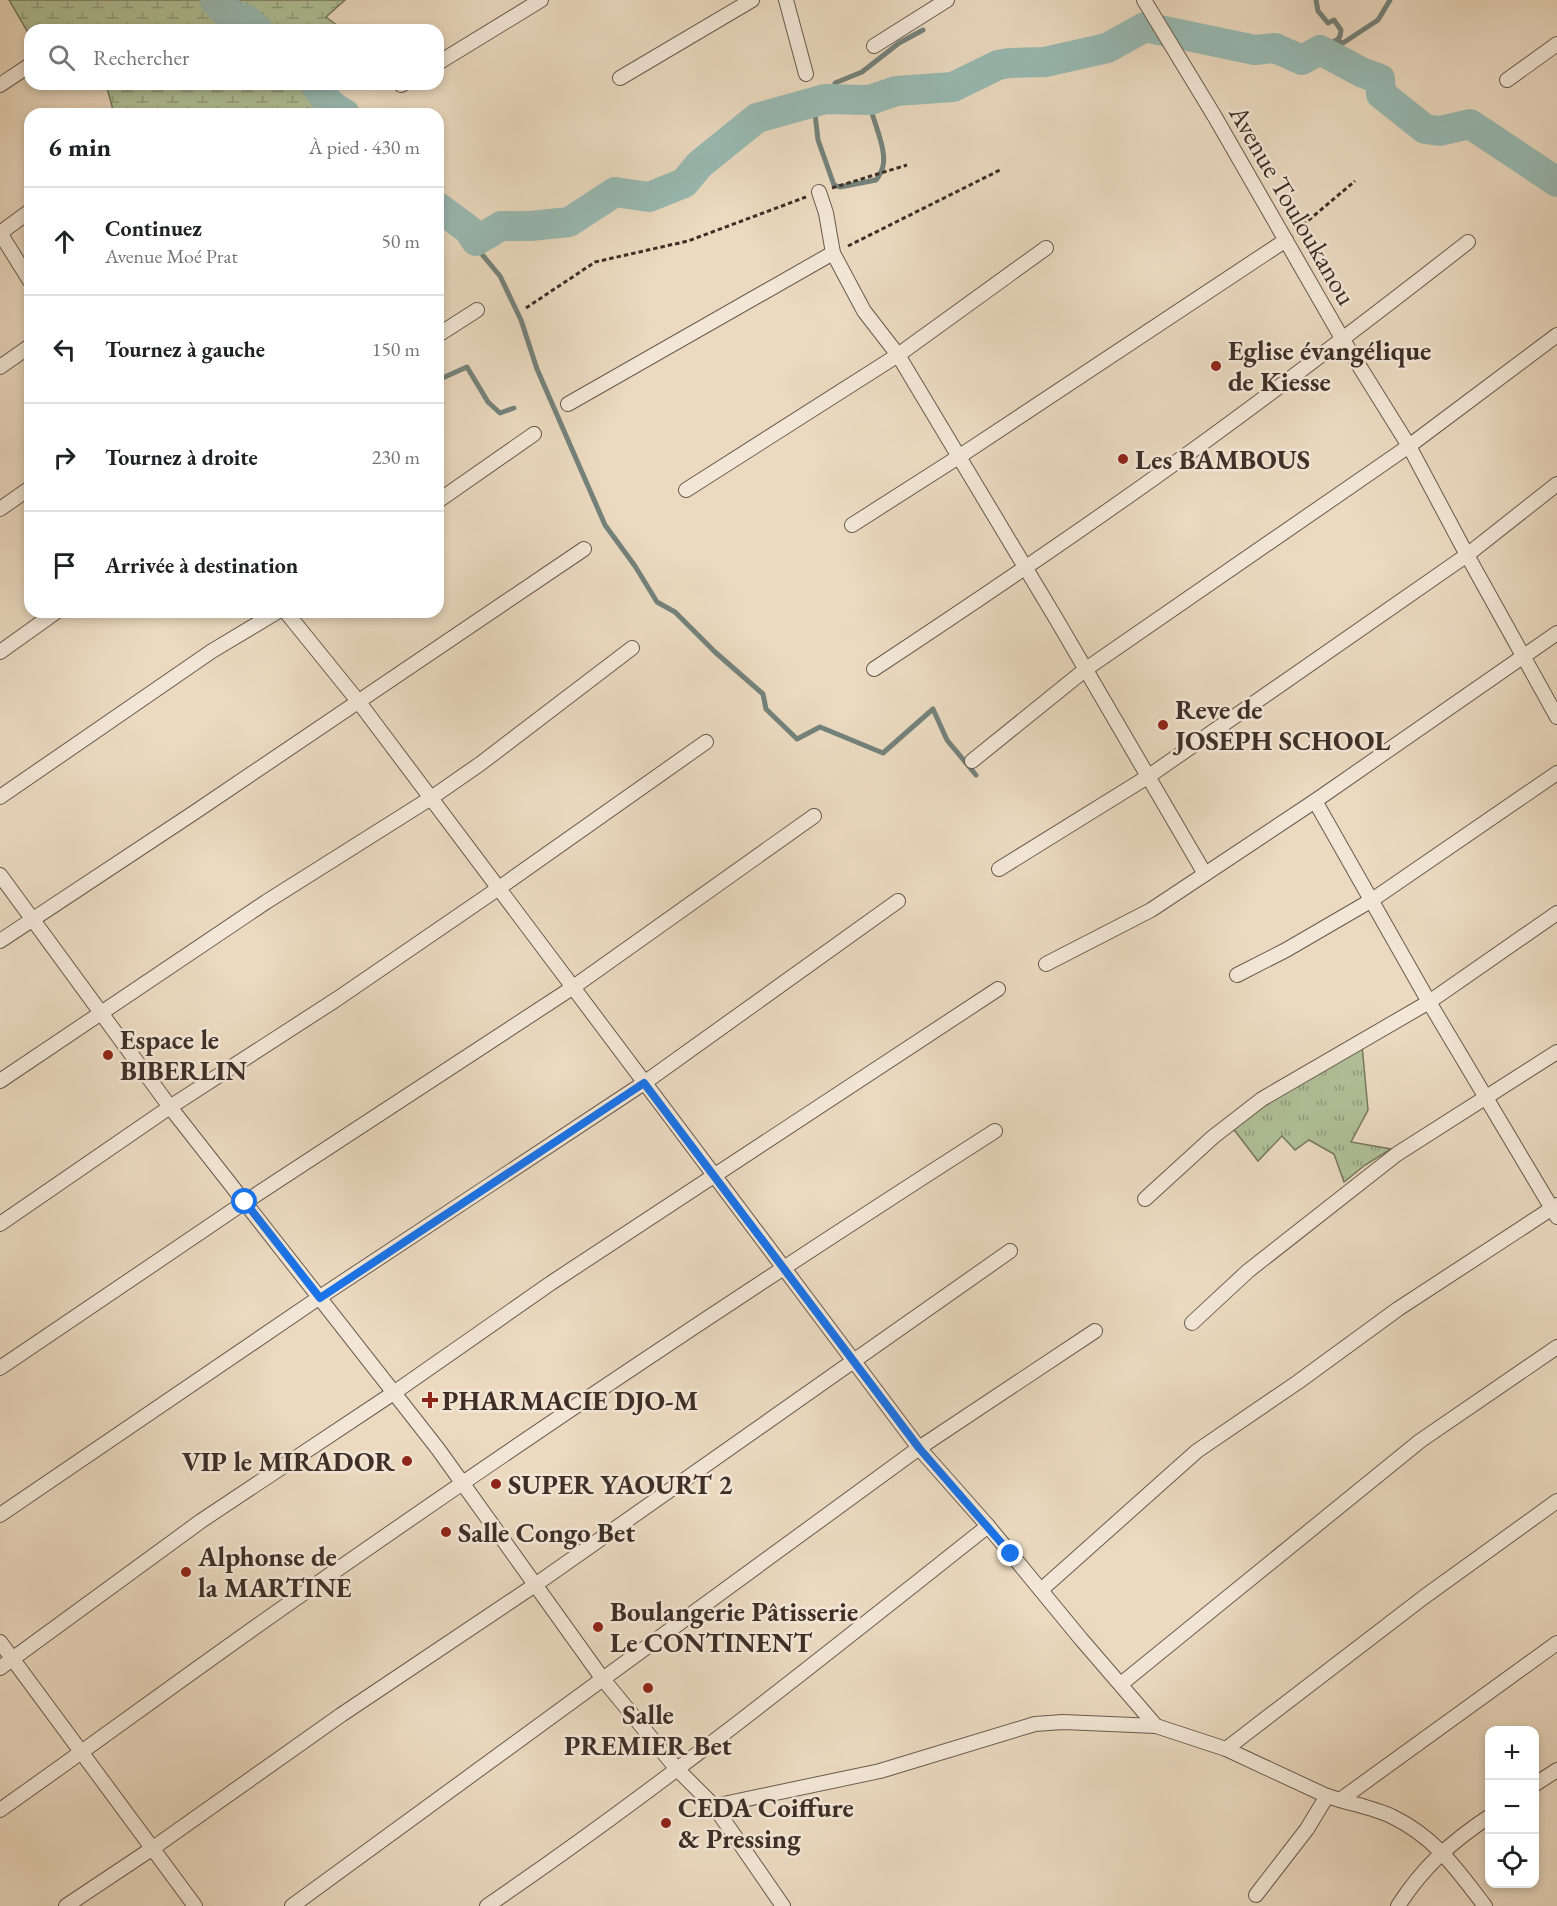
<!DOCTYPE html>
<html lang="fr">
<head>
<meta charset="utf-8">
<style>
  body { margin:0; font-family:"EB Garamond",serif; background:#f2f2f2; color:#202124 }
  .controls { position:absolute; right:18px; bottom:18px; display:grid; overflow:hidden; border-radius:12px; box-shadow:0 3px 9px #0003 }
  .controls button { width:54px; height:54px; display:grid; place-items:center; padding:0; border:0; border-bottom:2px solid #e0e0e0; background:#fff; color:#202124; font:30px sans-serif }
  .stop { position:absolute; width:18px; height:18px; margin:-14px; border:4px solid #1a73e8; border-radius:50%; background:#fff }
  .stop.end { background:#1a73e8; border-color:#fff; box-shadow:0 2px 6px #0008 }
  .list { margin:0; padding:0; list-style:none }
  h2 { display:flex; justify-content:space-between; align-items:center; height:78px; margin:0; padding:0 24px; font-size:26px }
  h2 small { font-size:20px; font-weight:400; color:#757577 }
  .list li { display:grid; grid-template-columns:39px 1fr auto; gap:18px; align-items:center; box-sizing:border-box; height:108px; padding:0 24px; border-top:2px solid #e0e0e0 }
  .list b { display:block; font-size:22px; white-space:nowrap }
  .list p { margin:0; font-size:20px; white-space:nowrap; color:#757577 }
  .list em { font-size:20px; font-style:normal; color:#757577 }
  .icon { flex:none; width:33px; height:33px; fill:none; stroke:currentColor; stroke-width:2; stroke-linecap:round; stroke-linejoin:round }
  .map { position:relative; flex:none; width:1557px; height:1906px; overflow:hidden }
  .search { position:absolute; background:#fff; box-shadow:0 3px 9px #0003; left:24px; top:24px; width:420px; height:66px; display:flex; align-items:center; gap:15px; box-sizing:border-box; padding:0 21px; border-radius:18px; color:#757577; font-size:22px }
  .panel { position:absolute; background:#fff; box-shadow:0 3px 9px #0003; left:24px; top:108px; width:420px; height:510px; border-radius:18px }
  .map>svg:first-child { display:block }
</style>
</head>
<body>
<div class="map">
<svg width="1557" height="1906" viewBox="0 0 1557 1906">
  <defs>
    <pattern id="grass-tufts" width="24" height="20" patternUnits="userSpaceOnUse" patternTransform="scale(1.5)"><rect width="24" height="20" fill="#b0c198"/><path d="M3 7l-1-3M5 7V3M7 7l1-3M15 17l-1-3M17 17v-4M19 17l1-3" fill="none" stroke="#909d7c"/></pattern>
    <pattern id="wetland-marsh" width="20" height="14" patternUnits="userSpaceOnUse" patternTransform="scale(1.5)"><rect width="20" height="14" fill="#b0c198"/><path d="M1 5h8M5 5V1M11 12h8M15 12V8" fill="none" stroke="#909d7c"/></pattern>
  </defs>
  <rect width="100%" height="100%" fill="#ebdac0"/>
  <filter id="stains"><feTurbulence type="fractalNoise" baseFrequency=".00333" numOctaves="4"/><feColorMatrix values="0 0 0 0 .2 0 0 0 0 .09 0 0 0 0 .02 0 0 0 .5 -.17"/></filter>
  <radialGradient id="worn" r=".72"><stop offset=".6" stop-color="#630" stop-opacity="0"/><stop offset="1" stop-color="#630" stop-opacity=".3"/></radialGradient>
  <polygon fill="url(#grass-tufts)" stroke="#767860" stroke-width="1.5" points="1362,1045 1368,1110 1351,1142 1391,1149 1365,1165 1344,1182 1334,1154 1309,1140 1295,1150 1282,1136 1258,1161 1232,1127 1263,1100"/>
  <g fill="url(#wetland-marsh)" stroke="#767860" stroke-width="1.5">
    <polygon points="9,0 345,0 326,17 343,30 30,30 30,36"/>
    <polygon points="106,84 338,84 332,91 353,114 114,114"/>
  </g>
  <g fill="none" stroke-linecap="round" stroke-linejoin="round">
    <g stroke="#74827b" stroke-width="5">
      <polyline points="1316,0 1318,11 1328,23 1334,20 1341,30 1340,36 1337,40"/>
      <polyline points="1320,50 1321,47 1337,40 1343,43 1378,20 1390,0"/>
      <polyline points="829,95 832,89 835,86 835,83 862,72 899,43 923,30"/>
      <path d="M814,105L818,140L834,185L840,187L876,180C879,176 882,171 883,166C887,150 873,120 869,103"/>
      <polyline points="470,240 500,276 521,320 537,369 605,525 635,566 657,602 675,612 715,652 763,694 766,709 797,739 820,727 883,753 933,709 947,740 976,775"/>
      <polyline points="438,380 467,367 488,402 500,413 514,408"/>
    </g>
    <g stroke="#98bab3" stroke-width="30">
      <polyline points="215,0 224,11 246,19 258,30"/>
      <path d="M315,84C323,97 331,107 345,114"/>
      <polyline points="438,207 469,230 476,241 501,226 531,226 569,222 615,192 649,197 684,183 700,164 757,118 825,99 870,100 896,91 953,87 998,65 1009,63 1045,62 1107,48 1145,27 1255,50 1275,48 1302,60 1320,50 1363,73 1380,79 1381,94 1425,129 1440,131 1470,124 1557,182"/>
    </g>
    <defs>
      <g id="street">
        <polyline points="786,0 806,74"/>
        <polyline points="1144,0 1215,117 1343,340 1409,446 1467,555 1557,717"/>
        <polyline points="874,46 947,0"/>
        <polyline points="438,63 541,0"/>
        <polyline points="620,78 752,0"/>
        <polyline points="1507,80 1557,44"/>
        <polyline points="0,85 30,65"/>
        <polyline points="401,85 403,84"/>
        <polyline points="819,192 826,213 833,253 864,311 898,355 1058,622 1205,874"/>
        <polyline points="30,211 0,233 30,281"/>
        <polyline points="438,335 477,310"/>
        <polyline points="0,367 30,346"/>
        <polyline points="568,404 833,253"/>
        <polyline points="686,490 898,355 1046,248"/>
        <polyline points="438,501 534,434"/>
        <polyline points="0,509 30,488"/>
        <polyline points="852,525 960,456 1286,240"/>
        <polyline points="286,612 358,701 919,1448 988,1526 1081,1639 1156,1726 1226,1749 1327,1796 1340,1800 1557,1643"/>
        <polyline points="0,652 56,612"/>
        <path d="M874,669C980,599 1085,528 1189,453C1283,385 1376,314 1468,242"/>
        <polyline points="972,761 1086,669 1409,446 1557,335"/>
        <polyline points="0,797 212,651 277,612"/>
        <polyline points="1315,801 1429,1002 1557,1217"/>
        <polyline points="999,869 1149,776 1467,555 1557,484"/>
        <polyline points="0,875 170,1107 438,1449 602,1678 676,1768 714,1806 783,1906"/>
        <polyline points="0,941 195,812 584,549"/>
        <polyline points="1046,964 1151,910 1315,801 1557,633"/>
        <polyline points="1237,975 1286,950 1372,900 1557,773"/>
        <polyline points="0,1081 266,902 431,798 480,764 632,648"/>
        <polyline points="1145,1199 1213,1137 1262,1099 1429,1002 1557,913"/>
        <polyline points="0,1224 170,1107 337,999 499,888 706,742"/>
        <polyline points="1192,1323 1248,1271 1397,1154 1557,1052"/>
        <polyline points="0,1368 245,1202 572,988 814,816"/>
        <polyline points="0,1515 320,1297 644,1083 898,901"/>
        <polyline points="1041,1590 1197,1451 1298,1382 1398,1309 1557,1205"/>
        <polyline points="0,1642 195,1906"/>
        <polyline points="0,1668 201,1521 395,1392 551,1283 998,989"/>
        <polyline points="1121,1684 1420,1441 1557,1347"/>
        <polyline points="1226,1749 1424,1597 1557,1501"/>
        <polyline points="1534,1785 1557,1770"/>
        <path d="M1340,1800C1357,1805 1377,1809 1393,1817C1436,1838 1457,1870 1485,1906"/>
        <polyline points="714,1806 880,1771 1035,1724 1063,1722 1156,1726"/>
        <path d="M0,1810C91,1746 180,1680 271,1616C508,1449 750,1288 995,1131"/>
        <polyline points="1256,1895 1307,1829 1327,1796"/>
        <polyline points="66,1906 153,1848 341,1715 535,1585 1010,1251"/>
        <polyline points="292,1906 919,1448 1095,1331"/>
        <path d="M487,1906C660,1788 824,1656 988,1526"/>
        <path d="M1398,1906C1423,1867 1451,1842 1490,1816"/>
      </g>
    </defs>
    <use href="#street" stroke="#685a4e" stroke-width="16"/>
    <g stroke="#3d2f28" stroke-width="3" stroke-dasharray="4.5 3" stroke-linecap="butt">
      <polyline points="832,188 907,165"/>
      <polyline points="1297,230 1355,181"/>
      <polyline points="848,246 1002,169"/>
      <polyline points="526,308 595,262 688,241 806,197"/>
    </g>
    <use href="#street" stroke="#f2e7d6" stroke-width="14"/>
  </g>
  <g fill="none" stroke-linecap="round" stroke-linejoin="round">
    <polyline stroke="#1a73e8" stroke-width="8" points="245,1202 320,1298 644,1083 919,1448 1011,1554"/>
  </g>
  <g fill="#8f2418" stroke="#f2e7d6" stroke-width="2">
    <circle cx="1216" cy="366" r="6"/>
    <circle cx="1123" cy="459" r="6"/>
    <circle cx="1163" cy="725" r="6"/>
    <circle cx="108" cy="1055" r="6"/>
    <path d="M427 1391h6v6h6v6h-6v6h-6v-6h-6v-6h6z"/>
    <circle cx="407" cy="1461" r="6"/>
    <circle cx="496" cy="1484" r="6"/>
    <circle cx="446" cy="1532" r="6"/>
    <circle cx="186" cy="1572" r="6"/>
    <circle cx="598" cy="1627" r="6"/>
    <circle cx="648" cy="1688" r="6"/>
    <circle cx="666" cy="1823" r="6"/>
  </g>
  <g text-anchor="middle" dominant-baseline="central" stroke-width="5" stroke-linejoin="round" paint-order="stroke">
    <g font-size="27" fill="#3d2f28" stroke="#f2e7d6">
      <text transform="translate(1293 205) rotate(60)">Avenue Touloukanou</text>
    </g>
    <g font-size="27" font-weight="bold" fill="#3d2f28" stroke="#f2e7d6" text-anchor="start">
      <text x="1228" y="350">Eglise évangélique<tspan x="1228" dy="31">de Kiesse</tspan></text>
      <text x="1135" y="459">Les BAMBOUS</text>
      <text x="1175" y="709">Reve de<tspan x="1175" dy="31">JOSEPH SCHOOL</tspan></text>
      <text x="120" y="1039">Espace le<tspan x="120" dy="31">BIBERLIN</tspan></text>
      <text x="442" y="1400">PHARMACIE DJO-M</text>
      <text x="395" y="1461" text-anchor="end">VIP le MIRADOR</text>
      <text x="508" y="1484">SUPER YAOURT 2</text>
      <text x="458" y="1532">Salle Congo Bet</text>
      <text x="198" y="1556">Alphonse de<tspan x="198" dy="31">la MARTINE</tspan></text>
      <text x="610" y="1611">Boulangerie Pâtisserie<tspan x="610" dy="31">Le CONTINENT</tspan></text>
      <text x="648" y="1714" text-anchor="middle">Salle<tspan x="648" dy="31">PREMIER Bet</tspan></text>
      <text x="678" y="1807">CEDA Coiffure<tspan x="678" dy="31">&amp; Pressing</tspan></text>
    </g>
  </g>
  <rect width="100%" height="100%" filter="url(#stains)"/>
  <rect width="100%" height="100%" fill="url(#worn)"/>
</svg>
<div class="controls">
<button>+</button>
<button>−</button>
<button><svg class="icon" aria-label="locate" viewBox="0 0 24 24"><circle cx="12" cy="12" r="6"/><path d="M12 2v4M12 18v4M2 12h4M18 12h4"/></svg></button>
</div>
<div class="stop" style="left:245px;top:1202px"></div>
<div class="stop end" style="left:1011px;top:1554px"></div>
<div class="search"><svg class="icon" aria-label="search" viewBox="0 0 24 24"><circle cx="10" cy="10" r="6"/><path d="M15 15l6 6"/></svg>Rechercher</div>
<section class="panel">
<h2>6 min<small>À pied · 430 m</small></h2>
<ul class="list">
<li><svg class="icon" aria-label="ahead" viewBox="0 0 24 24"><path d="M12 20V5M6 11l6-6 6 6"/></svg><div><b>Continuez</b><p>Avenue Moé Prat</p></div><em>50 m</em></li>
<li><svg class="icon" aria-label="left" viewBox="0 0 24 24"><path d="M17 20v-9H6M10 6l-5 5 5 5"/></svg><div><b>Tournez à gauche</b></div><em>150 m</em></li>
<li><svg class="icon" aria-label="right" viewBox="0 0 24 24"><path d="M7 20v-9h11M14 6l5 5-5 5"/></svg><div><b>Tournez à droite</b></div><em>230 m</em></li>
<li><svg class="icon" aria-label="arrive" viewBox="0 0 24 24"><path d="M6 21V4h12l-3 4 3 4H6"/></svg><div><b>Arrivée à destination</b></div></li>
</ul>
</section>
</div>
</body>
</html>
